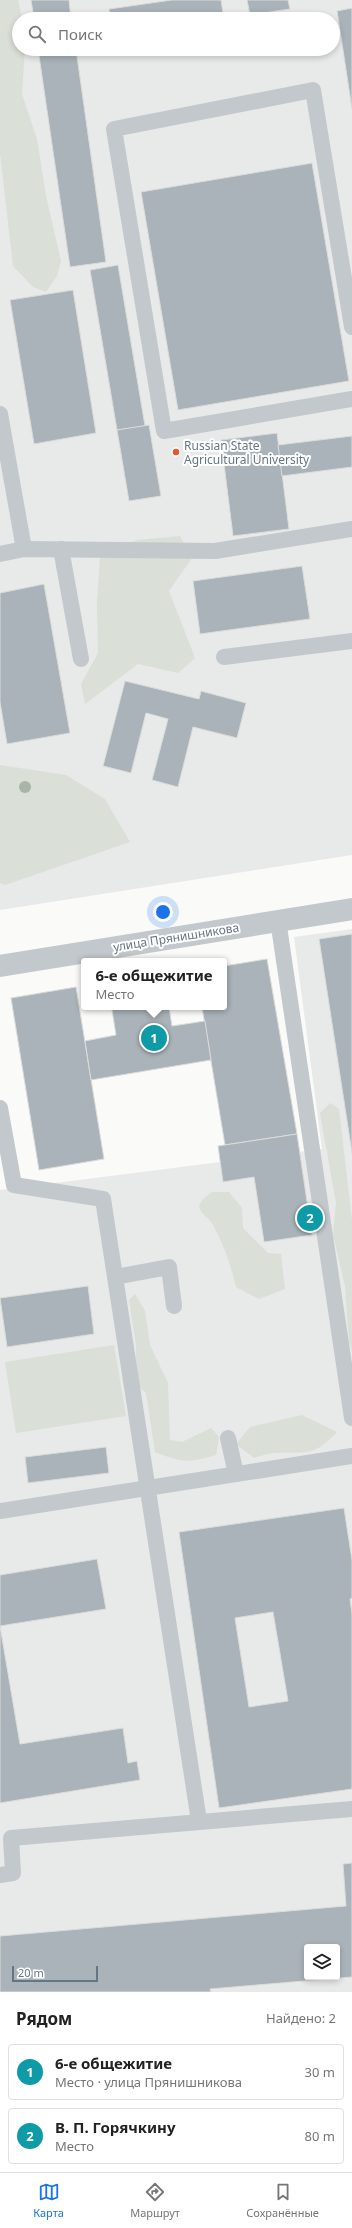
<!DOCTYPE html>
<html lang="ru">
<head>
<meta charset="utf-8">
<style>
  body { margin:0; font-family:"Noto Sans",sans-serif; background:#f2f2f2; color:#222 }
  .controls { position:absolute; right:12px; bottom:12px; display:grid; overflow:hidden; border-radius:4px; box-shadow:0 2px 6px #0003 }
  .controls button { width:36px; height:36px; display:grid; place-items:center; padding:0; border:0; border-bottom:1px solid #e0e0e0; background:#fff; color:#222; font:20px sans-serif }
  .scale { position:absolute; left:12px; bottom:10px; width:86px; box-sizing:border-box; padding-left:4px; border:2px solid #657683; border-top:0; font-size:11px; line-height:14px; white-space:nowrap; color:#657683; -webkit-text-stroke:3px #fff; paint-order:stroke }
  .you { position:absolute; left:163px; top:912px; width:14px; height:14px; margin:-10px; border:3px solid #fff; border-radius:50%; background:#1a73e8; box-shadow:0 0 0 6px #1a73e833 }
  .badge { display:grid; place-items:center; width:26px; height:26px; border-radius:50%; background:#1a73e8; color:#fff; font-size:13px; font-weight:700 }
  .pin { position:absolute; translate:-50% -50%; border:2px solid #fff; box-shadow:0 1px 4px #0006 }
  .popup { position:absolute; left:81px; top:958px; width:146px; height:52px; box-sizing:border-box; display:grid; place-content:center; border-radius:4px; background:#fff; filter:drop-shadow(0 1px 3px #0005); font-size:13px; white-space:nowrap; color:#767676 }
  .popup b { font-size:15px; color:#222 }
  .popup::after { content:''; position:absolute; left:50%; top:100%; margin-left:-8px; border:8px solid transparent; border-top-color:#fff }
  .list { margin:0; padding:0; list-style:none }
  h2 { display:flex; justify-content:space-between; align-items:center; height:52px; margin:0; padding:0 16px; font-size:17px }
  h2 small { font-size:13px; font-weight:400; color:#767676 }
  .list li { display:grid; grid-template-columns:26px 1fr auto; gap:12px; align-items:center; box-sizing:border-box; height:56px; margin:0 8px 8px; padding:0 8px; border:1px solid #e0e0e0; border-radius:4px }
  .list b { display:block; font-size:15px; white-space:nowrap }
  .list p { margin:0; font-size:13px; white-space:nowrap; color:#767676 }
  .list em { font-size:13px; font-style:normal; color:#767676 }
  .icon { flex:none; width:22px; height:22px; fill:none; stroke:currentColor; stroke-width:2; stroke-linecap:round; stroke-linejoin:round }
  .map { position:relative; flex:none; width:352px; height:1992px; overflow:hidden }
  .search { position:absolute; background:#fff; box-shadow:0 2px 6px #0003; left:12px; right:12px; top:12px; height:44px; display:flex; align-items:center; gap:10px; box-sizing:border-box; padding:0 14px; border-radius:22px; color:#767676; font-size:15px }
  .sheet { height:180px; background:#fff }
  nav { display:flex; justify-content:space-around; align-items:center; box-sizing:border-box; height:56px; border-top:1px solid #e0e0e0; background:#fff; font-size:11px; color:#767676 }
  nav a { display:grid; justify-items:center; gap:2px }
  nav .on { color:#1a73e8 }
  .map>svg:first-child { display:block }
</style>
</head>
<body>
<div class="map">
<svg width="352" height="1992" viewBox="0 0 352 1992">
  <rect width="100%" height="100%" fill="#fafaf8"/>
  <g fill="#e8e9e9" fill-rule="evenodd">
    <path d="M0,0H352V855L0,910ZM19,19H333V49H19Z"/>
    <path d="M352,929V1992H0V1190L322,1149L294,937ZM307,1947H337V1977H307Z"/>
  </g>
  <g fill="#dadfd7">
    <polygon points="0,0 18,0 22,19 19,19 19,49 25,49 22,94 37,139 46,196 61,261 57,276 46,292 33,287 13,266 0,153"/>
    <polygon points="180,536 192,558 169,591 195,658 178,673 138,664 85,704 81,684 98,653 97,602 100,558 137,540"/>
    <polygon points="0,765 66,775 105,799 130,842 5,885 0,883"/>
    <polygon points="330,1103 339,1109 352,1220 352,1351 349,1342 345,1286 333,1234 336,1203 320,1113"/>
    <path d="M212,1192H229L242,1208L243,1228L268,1253L281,1254L285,1289L259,1299L236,1287C231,1265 224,1245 213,1225C209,1216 203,1218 199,1206L202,1200Z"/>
    <path d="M135,1294L145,1311L150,1345L168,1383L170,1440L182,1442L211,1428L219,1437L216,1455C188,1463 182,1463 155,1452L146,1393L136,1384V1345L129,1300Z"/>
    <polygon points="114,1345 126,1416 16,1433 5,1362"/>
    <path d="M302,1415L337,1432C313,1458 306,1451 275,1453C268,1453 261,1456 254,1458L236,1444L250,1427Z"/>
  </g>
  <g fill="#aab3b9" stroke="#dcdcda" fill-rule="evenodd">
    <polygon points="31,0 69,0 71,19 34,19"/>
    <polygon points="172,0 221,0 224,19 110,19 109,9"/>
    <polygon points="247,0 288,0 290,9 250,15"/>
    <polygon points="352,8 352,109 337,11"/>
    <polygon points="38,49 76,49 106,262 70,267"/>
    <polygon points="115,49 153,49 116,54"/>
    <polygon points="312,163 349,381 178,410 141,192"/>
    <polygon points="118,265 145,426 117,430 90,270"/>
    <polygon points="73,290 96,433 34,444 10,300"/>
    <polygon points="149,425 161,496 129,501 117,430"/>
    <polygon points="277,433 289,529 233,536 221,440"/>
    <polygon points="352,436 352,467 282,476 278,445"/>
    <polygon points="302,566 310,619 200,634 193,581"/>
    <polygon points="44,584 70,733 7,744 0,702 0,593"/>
    <polygon points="125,681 199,699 201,691 246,703 237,738 193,727 178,787 152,780 168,719 146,713 131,773 103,766"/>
    <polygon points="352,934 352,1153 319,939"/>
    <polygon points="267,959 297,1134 225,1145 202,1007 224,1007 224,966"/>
    <polygon points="76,987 104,1159 39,1170 11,998"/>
    <polygon points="131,1007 169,1007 172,1026 205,1021 211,1060 91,1080 85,1041 116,1035 112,1010"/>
    <polygon points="297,1134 312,1235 264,1242 254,1177 223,1182 218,1146"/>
    <polygon points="88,1286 94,1334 7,1347 0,1298"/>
    <polygon points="106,1447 109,1473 28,1483 25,1457"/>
    <path d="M344,1508L352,1560V1598L350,1599L352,1614V1789L219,1808L179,1532ZM273,1612L288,1701L249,1707L235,1618Z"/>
    <polygon points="97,1559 106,1609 0,1626 20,1744 123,1728 128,1763 137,1761 140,1780 0,1803 0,1575"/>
    <path d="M352,1863V1977L210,1989L211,1992H0V1936L346,1906L343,1864ZM307,1947H337V1977H307Z"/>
  </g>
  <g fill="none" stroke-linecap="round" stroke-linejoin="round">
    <g stroke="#c3c8cc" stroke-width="16">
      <polyline points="352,327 313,90 114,129 164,431 352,399"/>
      <polyline points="0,414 24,549"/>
      <polyline points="61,549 81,659"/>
      <polyline points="0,554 24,549 215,551 352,529"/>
      <polyline points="224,657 352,641"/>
      <polyline points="278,920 352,1418"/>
      <polyline points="0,1108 14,1185 103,1199 199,1821"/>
      <polyline points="115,1277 169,1267 174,1306"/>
      <polyline points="228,1438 236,1474"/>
      <polyline points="0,1511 352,1456"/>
      <polyline points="0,1875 13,1873 11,1838 352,1809"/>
    </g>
    <polyline stroke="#c3c8cc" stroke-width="22" points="0,966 352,909"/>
  </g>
  <circle fill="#aab4a7" cx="25" cy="787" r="6"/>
  <circle fill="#e4572e" stroke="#fff" stroke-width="1.5" cx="176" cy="452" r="4"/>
  <g text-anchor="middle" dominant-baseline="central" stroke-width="4" stroke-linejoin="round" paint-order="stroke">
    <g font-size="12" fill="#657683" stroke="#fff" text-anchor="start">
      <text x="184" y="445">Russian State<tspan x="184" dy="14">Agricultural University</tspan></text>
    </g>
    <g font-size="12" fill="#657683" stroke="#fff">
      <text transform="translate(176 937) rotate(-9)">улица Прянишникова</text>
    </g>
  </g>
</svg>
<div class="controls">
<button><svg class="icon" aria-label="layers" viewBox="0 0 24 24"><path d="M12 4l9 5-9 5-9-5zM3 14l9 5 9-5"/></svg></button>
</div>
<div class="scale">20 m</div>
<div class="you"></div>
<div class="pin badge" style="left:154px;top:1038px;background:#0f9aa8">1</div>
<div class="popup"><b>6-е общежитие</b>Место</div>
<div class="pin badge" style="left:310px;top:1218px;background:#0f9aa8">2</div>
<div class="search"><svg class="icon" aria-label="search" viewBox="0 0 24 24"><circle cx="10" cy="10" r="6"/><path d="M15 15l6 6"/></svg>Поиск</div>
</div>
<section class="sheet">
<h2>Рядом<small>Найдено: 2</small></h2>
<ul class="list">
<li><span class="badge" style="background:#0f9aa8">1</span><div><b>6-е общежитие</b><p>Место · улица Прянишникова</p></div><em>30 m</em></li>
<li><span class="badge" style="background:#0f9aa8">2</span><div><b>В. П. Горячкину</b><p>Место</p></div><em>80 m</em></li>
</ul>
</section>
<nav>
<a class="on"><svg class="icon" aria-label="map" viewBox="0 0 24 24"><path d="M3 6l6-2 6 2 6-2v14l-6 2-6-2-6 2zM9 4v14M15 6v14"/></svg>Карта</a>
<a><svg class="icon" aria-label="directions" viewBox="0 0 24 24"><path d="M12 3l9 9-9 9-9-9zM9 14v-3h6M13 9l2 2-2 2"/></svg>Маршрут</a>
<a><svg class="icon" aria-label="saved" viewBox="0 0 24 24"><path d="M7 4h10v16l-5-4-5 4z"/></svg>Сохранённые</a>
</nav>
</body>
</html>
